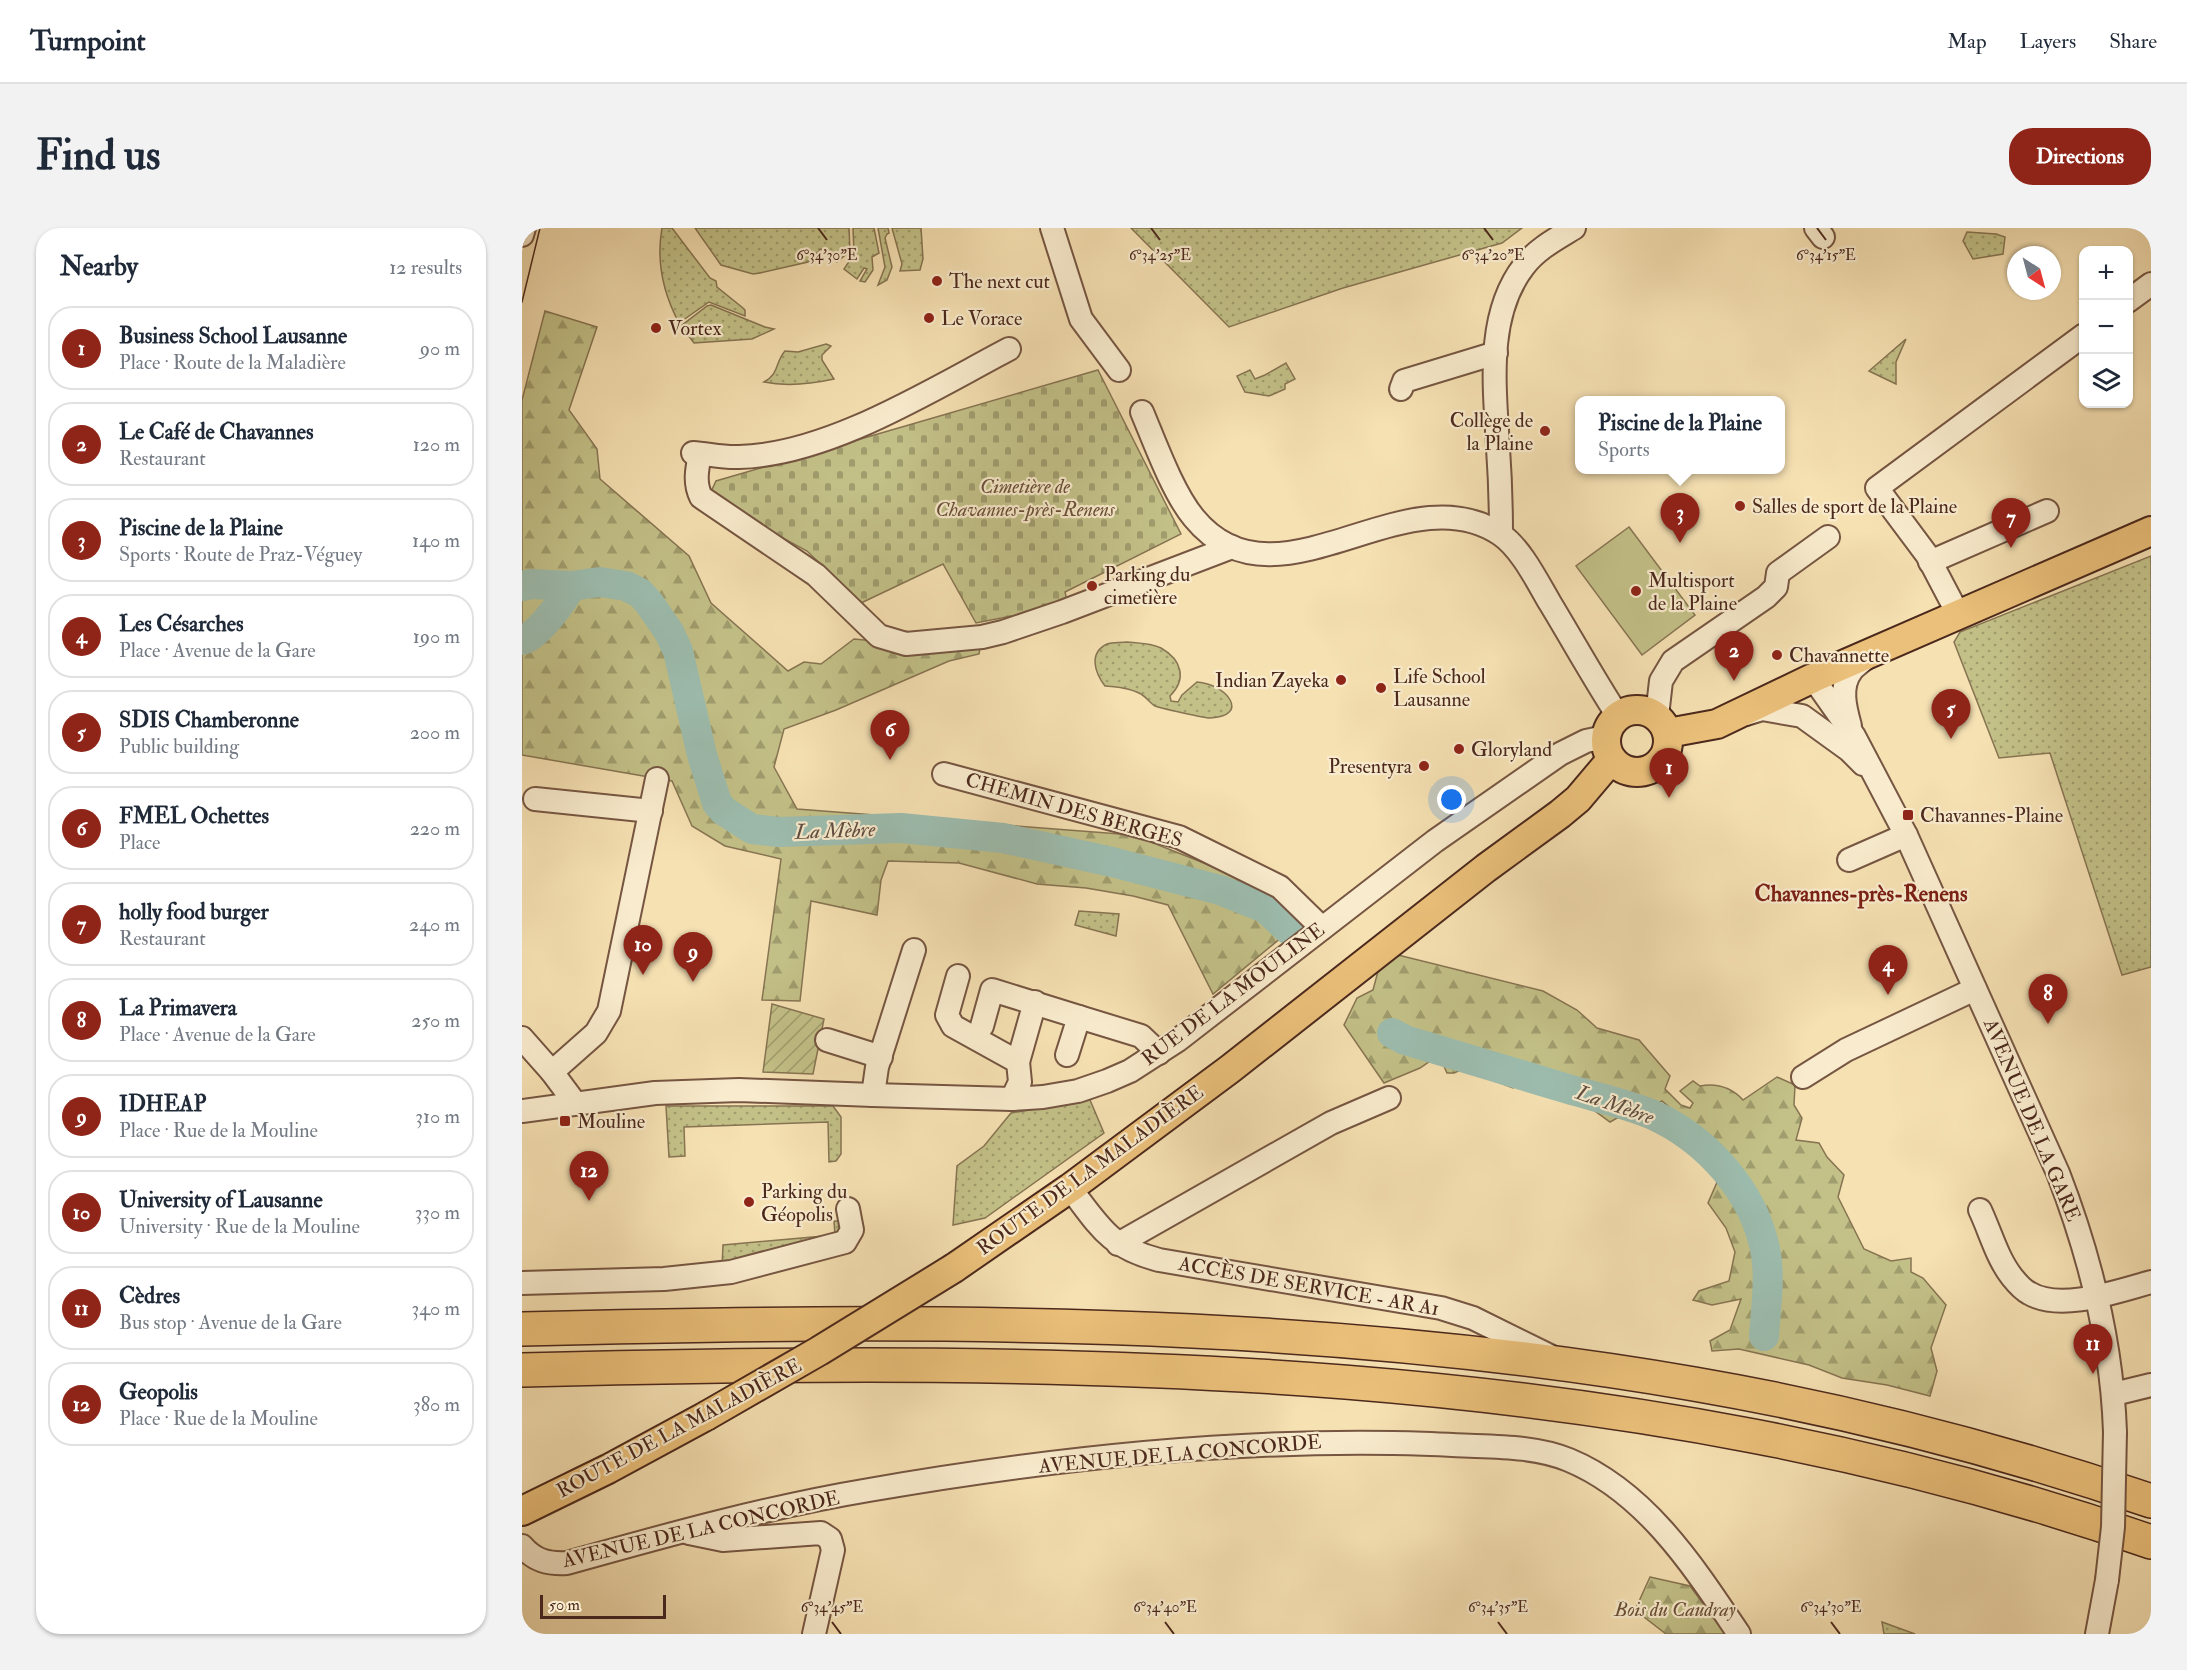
<!DOCTYPE html>
<html lang="en">
<head>
<meta charset="utf-8">
<style>
  body { margin:0; font-family:"IM FELL Double Pica",serif; background:#f2f2f3; color:#1f2937 }
  .controls { position:absolute; right:18px; top:18px; display:grid; overflow:hidden; border-radius:12px; box-shadow:0 2px 4px #0004 }
  .controls button { width:54px; height:54px; display:grid; place-items:center; padding:0; border:0; border-bottom:2px solid #e0e1e3; background:#fff; color:#1f2937; font:30px sans-serif }
  .compass { position:absolute; left:1485px; top:18px; width:54px; height:54px; border-radius:50%; background:#fff; box-shadow:0 2px 4px #0004; rotate:144deg }
  .scale { position:absolute; left:18px; bottom:15px; width:126px; box-sizing:border-box; padding-left:6px; border:3px solid #4b281c; border-top:0; font-size:16px; line-height:21px; white-space:nowrap; color:#4b281c; -webkit-text-stroke:4px #f9ecce; paint-order:stroke }
  .you { position:absolute; left:930px; top:572px; width:21px; height:21px; margin:-15px; border:4px solid #fff; border-radius:50%; background:#1a73e8; box-shadow:0 0 0 9px #1a73e833 }
  .badge { display:grid; place-items:center; width:39px; height:39px; border-radius:50%; background:#8f2418; color:#fff; font-size:20px; font-weight:700 }
  .pin { position:absolute; translate:-50% -50px; filter:drop-shadow(0 2px 3px #0008) }
  .pin::after { content:''; position:absolute; top:32px; width:21px; height:18px; background:inherit; clip-path:polygon(0 0,100% 0,50% 100%) }
  .popup { position:absolute; left:1053px; top:168px; width:210px; height:78px; box-sizing:border-box; display:grid; place-content:center; border-radius:12px; background:#fff; filter:drop-shadow(0 2px 4px #0005); font-size:20px; white-space:nowrap; color:#747a83 }
  .popup b { font-size:22px; color:#1f2937 }
  .popup::after { content:''; position:absolute; left:50%; top:100%; margin-left:-12px; border:12px solid transparent; border-top-color:#fff }
  .list { margin:0; padding:0; list-style:none }
  h2 { display:flex; justify-content:space-between; align-items:center; height:78px; margin:0; padding:0 24px; font-size:26px }
  h2 small { font-size:20px; font-weight:400; color:#747a83 }
  .list li { display:grid; grid-template-columns:39px 1fr auto; gap:18px; align-items:center; box-sizing:border-box; height:84px; margin:0 12px 12px; padding:0 12px; border:2px solid #e0e1e3; border-radius:24px }
  .list b { display:block; font-size:22px; white-space:nowrap }
  .list p { margin:0; font-size:20px; white-space:nowrap; color:#747a83 }
  .list em { font-size:20px; font-style:normal; color:#747a83 }
  .icon { flex:none; width:33px; height:33px; fill:none; stroke:currentColor; stroke-width:2; stroke-linecap:round; stroke-linejoin:round }
  .map { position:relative; flex:none; width:1629px; height:1406px; overflow:hidden; border-radius:24px }
  header { display:flex; align-items:center; gap:36px; box-sizing:border-box; height:84px; padding:0 30px; background:#fff; border-bottom:2px solid #e0e1e3 }
  header strong { font-size:28px }
  nav { display:flex; gap:33px; margin-inline-start:auto; font-size:21px }
  .intro { display:flex; align-items:center; justify-content:space-between; box-sizing:border-box; height:144px; padding:0 36px }
  h1 { margin:0; font-size:42px }
  .button { padding:15px 27px; border-radius:24px; background:#8f2418; color:#fff; font-size:21px; font-weight:700 }
  main { display:flex; gap:36px; padding:0 36px }
  aside { flex:1; background:#fff; border-radius:24px; box-shadow:0 2px 4px #0004 }
  .map>svg:first-child { display:block }
</style>
</head>
<body>
<header>
<strong>Turnpoint</strong>
<nav><a>Map</a><a>Layers</a><a>Share</a></nav>
</header>
<div class="intro"><h1>Find us</h1><a class="button">Directions</a></div>
<main>
<aside>
<h2>Nearby<small>12 results</small></h2>
<ul class="list">
<li><span class="badge">1</span><div><b>Business School Lausanne</b><p>Place · Route de la Maladière</p></div><em>90 m</em></li>
<li><span class="badge">2</span><div><b>Le Café de Chavannes</b><p>Restaurant</p></div><em>120 m</em></li>
<li><span class="badge">3</span><div><b>Piscine de la Plaine</b><p>Sports · Route de Praz-Véguey</p></div><em>140 m</em></li>
<li><span class="badge">4</span><div><b>Les Césarches</b><p>Place · Avenue de la Gare</p></div><em>190 m</em></li>
<li><span class="badge">5</span><div><b>SDIS Chamberonne</b><p>Public building</p></div><em>200 m</em></li>
<li><span class="badge">6</span><div><b>FMEL Ochettes</b><p>Place</p></div><em>220 m</em></li>
<li><span class="badge">7</span><div><b>holly food burger</b><p>Restaurant</p></div><em>240 m</em></li>
<li><span class="badge">8</span><div><b>La Primavera</b><p>Place · Avenue de la Gare</p></div><em>250 m</em></li>
<li><span class="badge">9</span><div><b>IDHEAP</b><p>Place · Rue de la Mouline</p></div><em>310 m</em></li>
<li><span class="badge">10</span><div><b>University of Lausanne</b><p>University · Rue de la Mouline</p></div><em>330 m</em></li>
<li><span class="badge">11</span><div><b>Cèdres</b><p>Bus stop · Avenue de la Gare</p></div><em>340 m</em></li>
<li><span class="badge">12</span><div><b>Geopolis</b><p>Place · Rue de la Mouline</p></div><em>380 m</em></li>
</ul>
</aside>
<div class="map">
<svg width="1629" height="1406" viewBox="0 0 1629 1406">
  <defs>
    <pattern id="grass-dots" width="8" height="8" patternUnits="userSpaceOnUse" patternTransform="scale(1.5)"><rect width="8" height="8" fill="#c3c188"/><path d="M2 2h.1M6 6h.1" fill="none" stroke="#a09d6e" stroke-width="1.8" stroke-linecap="round"/></pattern>
    <pattern id="forest-firs" width="22" height="20" patternUnits="userSpaceOnUse" patternTransform="scale(1.5)"><rect width="22" height="20" fill="#c3c188"/><path d="M5 1l3.5 6h-7zM16 11l3.5 6h-7z" fill="#a09d6e"/></pattern>
    <pattern id="cemetery-stones" width="16" height="16" patternUnits="userSpaceOnUse" patternTransform="scale(1.5)"><rect width="16" height="16" fill="#c3c188"/><path d="M2 7V4a2 2 0 0 1 4 0v3zM10 15v-3a2 2 0 0 1 4 0v3z" fill="#a09d6e"/></pattern>
    <pattern id="garden-furrows" width="10" height="10" patternUnits="userSpaceOnUse" patternTransform="scale(1.5)"><rect width="10" height="10" fill="#c3c188"/><path d="M-1 1l2-2M0 10L10 0M9 11l2-2" fill="none" stroke="#a09d6e"/></pattern>
  </defs>
  <rect width="100%" height="100%" fill="#f6e1b3"/>
  <filter id="stains"><feTurbulence type="fractalNoise" baseFrequency=".00333" numOctaves="4"/><feColorMatrix values="0 0 0 0 .2 0 0 0 0 .09 0 0 0 0 .02 0 0 0 .5 -.17"/></filter>
  <radialGradient id="worn" r=".72"><stop offset=".6" stop-color="#630" stop-opacity="0"/><stop offset="1" stop-color="#630" stop-opacity=".3"/></radialGradient>
  <g fill="url(#grass-dots)" stroke="#877452" stroke-width="1.5">
    <path d="M140,0H150L188,50L194,53L195,59L221,80L223,82V88L187,74L157,95C141,65 134,34 140,0Z"/>
    <polygon points="173,0 327,0 328,23 315,34 299,21 286,34 238,45 231,46 199,37"/>
    <polygon points="331,0 352,0 357,25 350,29 351,42 343,54 338,53 345,41 342,40 335,51 322,41 332,26"/>
    <polygon points="356,0 366,0 367,5 365,6 363,10 370,39 365,52 356,57 363,39"/>
    <polygon points="370,0 399,0 401,31 398,42 378,43 380,36"/>
    <polygon points="609,0 1000,0 980,15 821,60 707,99"/>
    <polygon points="1445,4 1474,6 1483,9 1481,26 1451,31 1441,13"/>
    <polygon points="189,77 243,99 252,101 230,111 172,115 159,98 185,78"/>
    <polygon points="1384,111 1374,134 1374,156 1347,143"/>
    <path d="M304,116L309,118L300,127V132L312,151C289,156 266,159 242,154C258,145 253,134 263,123L276,124Z"/>
    <polygon points="764,135 773,151 763,156 763,161 747,168 723,164 715,148 728,142 733,151 743,147"/>
    <polygon points="1629,328 1629,739 1600,747 1528,525 1477,530 1432,414 1438,404"/>
    <path d="M605,414C616,415 629,415 639,420C660,432 665,451 648,468L649,473L656,474L660,467L675,454C705,456 729,488 688,490C682,490 638,480 633,478C628,475 624,469 619,466C608,460 595,459 583,458C573,445 566,425 585,416C591,414 599,415 605,414Z"/>
    <polygon points="557,683 597,686 594,708 553,697"/>
    <polygon points="568,872 582,905 463,990 431,997 435,938 462,918 489,885"/>
    <polygon points="144,878 311,878 319,889 319,926 314,933 307,934 306,894 162,899 163,928 147,929"/>
    <polygon points="312,993 322,993 324,1004 200,1039 201,1017 313,1007"/>
    <polygon points="1360,1394 1393,1406 1362,1406"/>
  </g>
  <g fill="url(#forest-firs)" stroke="#877452" stroke-width="1.5">
    <polygon points="23,83 75,99 47,182 75,221 78,251 167,328 189,375 266,443 282,434 299,436 332,411 384,416 460,409 457,426 427,433 314,482 262,501 252,539 275,581 611,607 692,639 751,667 776,693 771,700 691,766 646,677 611,668 564,660 515,656 437,635 366,633 359,652 355,687 289,673 278,773 240,772 259,631 203,618 170,598 150,553 0,527 0,172"/>
    <path d="M872,726L1021,763L1055,782L1075,800L1117,812L1148,848L1143,861L1159,877L1168,880L1171,875L1158,863L1171,853L1178,858C1195,855 1209,859 1221,872L1255,849L1273,857L1272,877L1280,890L1274,912L1297,915L1305,929L1322,947L1316,969L1342,1021L1369,1033L1389,1030V1044L1401,1050L1424,1077L1409,1120L1415,1143L1408,1168L1365,1157L1320,1150L1287,1137L1217,1121L1190,1123L1188,1113L1208,1102L1219,1071L1190,1077L1171,1072L1177,1063L1207,1053L1213,1024L1204,1000L1186,975L1202,938L1178,906L1140,873L1119,886L1101,879L1097,889L1088,894L1073,883L1072,872L1045,869L1041,862L1000,851L991,860L941,841L932,845H925L917,827L898,840L862,855L822,797L835,770L851,762L859,732Z"/>
    <polygon points="1128,1349 1168,1358 1204,1406 1144,1406 1113,1382"/>
  </g>
  <polygon fill="url(#cemetery-stones)" stroke="#877452" stroke-width="1.5" points="576,142 659,306 543,364 546,377 454,395 421,336 339,375 285,323 195,274 187,268 194,253"/>
  <polygon fill="url(#garden-furrows)" stroke="#877452" stroke-width="1.5" points="250,776 302,791 291,846 241,844"/>
  <polygon fill="#c3c188" stroke="#877452" stroke-width="1.5" points="1107,299 1173,387 1120,427 1054,338"/>
  <g fill="none" stroke-linecap="round" stroke-linejoin="round">
    <g stroke="#9dbdaf" stroke-width="30">
      <polyline points="0,358 9,356 49,358 78,354 104,358 118,365 127,375 147,404 156,423 180,527 195,575 202,583 230,601 257,604 379,600 481,610 590,634 698,662 743,680 767,702"/>
      <path d="M0,412C16,408 41,373 49,358"/>
      <path d="M870,805L883,812C937,828 992,845 1046,861C1073,869 1102,875 1129,886C1185,911 1233,964 1244,1026C1248,1053 1244,1080 1242,1108"/>
    </g>
    <defs>
      <g id="minor">
        <polyline points="530,0 559,91 597,142"/>
        <polyline points="1294,0 1301,9"/>
        <polyline points="0,7 2,0"/>
        <polyline points="1606,73 1629,56"/>
        <polyline points="879,161 882,153 974,125"/>
        <path d="M620,184C633,215 651,265 672,290C755,391 882,242 978,306C999,320 1015,353 1028,375C1051,413 1072,451 1096,488"/>
        <path d="M171,225C186,226 202,230 217,229C306,227 409,162 487,121"/>
        <path d="M178,226C175,241 172,255 179,269L294,347L357,408L384,416L460,409L481,404L540,384L710,319"/>
        <path d="M979,306C979,277 978,248 976,220C973,161 963,88 1002,38C1015,21 1034,11 1052,0"/>
        <polyline points="1408,334 1525,283"/>
        <polyline points="1436,386 1405,327 1355,260 1562,107"/>
        <path d="M1291,450L1332,508L1384,607L1536,945C1568,1028 1590,1115 1593,1204"/>
        <polyline points="1224,486 1240,481 1280,488 1327,522 1341,536"/>
        <polyline points="1135,488 1139,453 1151,433 1244,369 1254,359 1256,345 1306,309"/>
        <path d="M1328,498C1323,480 1317,458 1330,442C1334,437 1341,433 1345,429"/>
        <polyline points="422,546 657,609 758,659 800,700"/>
        <polyline points="13,571 129,583"/>
        <polyline points="1327,632 1384,607"/>
        <polyline points="436,748 425,787 431,798 496,834 498,854 490,871"/>
        <polyline points="557,789 619,808 637,825"/>
        <polyline points="460,798 470,762 557,789 545,827"/>
        <polyline points="0,810 30,844 53,875"/>
        <polyline points="305,812 359,829"/>
        <polyline points="496,834 513,774"/>
        <polyline points="30,844 74,805 87,783 135,551"/>
        <polyline points="1281,849 1324,822 1453,761"/>
        <polyline points="351,867 355,839 392,722"/>
        <polyline points="0,883 133,865 217,862 351,867 490,871 521,869 556,863 585,853 608,843 656,812 913,613 1038,526 1064,513 1083,509"/>
        <path d="M548,960C578,999 587,1019 637,1032L919,1080L951,1090L1028,1128"/>
        <path d="M1458,982C1468,1003 1475,1030 1490,1049C1494,1054 1501,1062 1507,1065C1538,1084 1596,1063 1629,1054"/>
        <polyline points="596,1016 809,895 867,870"/>
        <polyline points="0,1055 142,1051 209,1044 323,1014 330,1002 326,981"/>
        <polyline points="1592,1166 1629,1157"/>
        <polyline points="167,1305 201,1312 299,1305 308,1311 311,1322 292,1406"/>
        <path d="M0,1318C13,1333 26,1336 45,1335C145,1307 245,1279 347,1262C520,1232 696,1212 871,1215C898,1215 926,1217 953,1218C984,1219 1018,1220 1047,1232C1124,1264 1172,1339 1217,1406"/>
        <polyline points="1575,1406 1585,1352"/>
      </g>
      <g id="major">
        <circle cx="1115" cy="513" r="31"/>
        <polyline points="1146,505 1195,496 1291,450 1629,303"/>
        <polyline points="432,1040 548,960 708,841 964,640 1038,586 1056,571 1089,532"/>
        <polyline points="0,1283 86,1241 184,1188"/>
      </g>
      <g id="highway">
        <path d="M0,1101C391,1091 786,1089 1172,1156C1328,1183 1480,1222 1629,1273"/>
        <path d="M0,1142C547,1128 1107,1131 1629,1314"/>
      </g>
    </defs>
    <use href="#minor" stroke="#765642" stroke-width="26"/>
    <use href="#major" stroke="#4b281c" stroke-width="32"/>
    <use href="#highway" stroke="#4b281c" stroke-width="36"/>
    <use href="#minor" stroke="#f9ecce" stroke-width="22"/>
    <use href="#major" stroke="#ebc07a" stroke-width="28"/>
    <use href="#highway" stroke="#ebc07a" stroke-width="33"/>
    <polyline stroke="#4b281c" stroke-width="1.5" points="0,74 18,0"/>
    <defs>
      <polyline id="minor-bridge" points="1585,1352 1591,1299 1593,1204"/>
      <polyline id="major-bridge" points="184,1188 297,1123 432,1040"/>
    </defs>
    <use href="#minor-bridge" stroke="#765642" stroke-width="26" stroke-linecap="butt"/>
    <use href="#major-bridge" stroke="#4b281c" stroke-width="32" stroke-linecap="butt"/>
    <use href="#minor-bridge" stroke="#f9ecce" stroke-width="22"/>
    <use href="#major-bridge" stroke="#ebc07a" stroke-width="28"/>
  </g>
  <path fill="none" stroke="#4b281c" stroke-width="2" d="M296,0L305,12M629,0L638,12M962,0L971,12M1295,0L1304,12M310,1394L319,1406M643,1394L652,1406M976,1394L985,1406M1309,1394L1318,1406"/>
  <g fill="#8f2418" stroke="#f9ecce" stroke-width="2">
    <circle cx="415" cy="53" r="6"/>
    <circle cx="407" cy="90" r="6"/>
    <circle cx="134" cy="100" r="6"/>
    <circle cx="1023" cy="203" r="6"/>
    <circle cx="1218" cy="278" r="6"/>
    <circle cx="570" cy="358" r="6"/>
    <circle cx="1114" cy="363" r="6"/>
    <circle cx="1255" cy="427" r="6"/>
    <circle cx="819" cy="452" r="6"/>
    <circle cx="859" cy="460" r="6"/>
    <circle cx="937" cy="521" r="6"/>
    <circle cx="902" cy="538" r="6"/>
    <rect x="1380" y="581" width="12" height="12" rx="3"/>
    <rect x="37" y="887" width="12" height="12" rx="3"/>
    <circle cx="227" cy="974" r="6"/>
  </g>
  <g text-anchor="middle" dominant-baseline="central" stroke-width="4.5" stroke-linejoin="round" paint-order="stroke">
    <g font-size="20" fill="#4b281c" stroke="#f9ecce" text-anchor="start">
      <text x="427" y="53">The next cut</text>
      <text x="419" y="90">Le Vorace</text>
      <text x="146" y="100">Vortex</text>
      <text x="1011" y="192" text-anchor="end">Collège de<tspan x="1011" dy="23">la Plaine</tspan></text>
      <text x="1230" y="278">Salles de sport de la Plaine</text>
      <text x="582" y="346">Parking du<tspan x="582" dy="23">cimetière</tspan></text>
      <text x="1126" y="352">Multisport<tspan x="1126" dy="23">de la Plaine</tspan></text>
      <text x="1267" y="427">Chavannette</text>
      <text x="871" y="448">Life School<tspan x="871" dy="23">Lausanne</tspan></text>
      <text x="807" y="452" text-anchor="end">Indian Zayeka</text>
      <text x="949" y="521">Gloryland</text>
      <text x="890" y="538" text-anchor="end">Presentyra</text>
      <text x="1398" y="587">Chavannes-Plaine</text>
      <text x="55" y="893">Mouline</text>
      <text x="239" y="963">Parking du<tspan x="239" dy="23">Géopolis</tspan></text>
    </g>
    <g font-size="20" font-style="italic" fill="#694e37" stroke="#f9ecce">
      <text x="503" y="258">Cimetière de<tspan x="503" dy="23">Chavannes-près-Renens</tspan></text>
      <text x="1153" y="1381">Bois du Caudray</text>
    </g>
    <g font-size="20" fill="#4b281c" stroke="#f9ecce">
      <text transform="translate(552 582) rotate(16)">CHEMIN DES BERGES</text>
      <text transform="translate(711 766) rotate(-37)">RUE DE LA MOULINE</text>
      <text transform="translate(1510 892) rotate(67)">AVENUE DE LA GARE</text>
      <text transform="translate(568 942) rotate(-36)">ROUTE DE LA MALADIÈRE</text>
      <text transform="translate(787 1058) rotate(10)">ACCÈS DE SERVICE - AR A1</text>
      <text transform="translate(157 1200) rotate(-28)">ROUTE DE LA MALADIÈRE</text>
      <text transform="translate(658 1226) rotate(-5)">AVENUE DE LA CONCORDE</text>
      <text transform="translate(179 1301) rotate(-13)">AVENUE DE LA CONCORDE</text>
    </g>
    <g font-size="21" font-style="italic" fill="#604d41" stroke="#f9ecce">
      <text transform="translate(313 603) rotate(-2)">La Mèbre</text>
      <text transform="translate(1093 877) rotate(19)">La Mèbre</text>
    </g>
    <g font-size="22" font-weight="bold" fill="#7a1f14" stroke="#f9ecce">
      <text x="1339" y="666">Chavannes-près-Renens</text>
    </g>
  </g>
  <g font-size="15" text-anchor="middle" fill="#4b281c" stroke="#f9ecce" stroke-width="4.5" stroke-linejoin="round" paint-order="stroke">
    <text x="305" y="32">6°34'30"E</text>
    <text x="638" y="32">6°34'25"E</text>
    <text x="971" y="32">6°34'20"E</text>
    <text x="1304" y="32">6°34'15"E</text>
    <text x="310" y="1384">6°34'45"E</text>
    <text x="643" y="1384">6°34'40"E</text>
    <text x="976" y="1384">6°34'35"E</text>
    <text x="1309" y="1384">6°34'30"E</text>
  </g>
  <rect width="100%" height="100%" filter="url(#stains)"/>
  <rect width="100%" height="100%" fill="url(#worn)"/>
</svg>
<div class="controls">
<button>+</button>
<button>−</button>
<button><svg class="icon" aria-label="layers" viewBox="0 0 24 24"><path d="M12 4l9 5-9 5-9-5zM3 14l9 5 9-5"/></svg></button>
</div>
<svg class="compass" viewBox="-18 -18 36 36"><path d="M0-13l5 13h-10z" fill="#e53935"/><path d="M0 13l5-13h-10z" fill="#747a83"/></svg>
<div class="scale">50 m</div>
<div class="you"></div>
<div class="pin badge" style="left:1147px;top:570px">1</div>
<div class="pin badge" style="left:1212px;top:453px">2</div>
<div class="pin badge" style="left:1158px;top:315px">3</div>
<div class="popup"><b>Piscine de la Plaine</b>Sports</div>
<div class="pin badge" style="left:1366px;top:767px">4</div>
<div class="pin badge" style="left:1429px;top:511px">5</div>
<div class="pin badge" style="left:368px;top:532px">6</div>
<div class="pin badge" style="left:1489px;top:320px">7</div>
<div class="pin badge" style="left:1526px;top:796px">8</div>
<div class="pin badge" style="left:171px;top:754px">9</div>
<div class="pin badge" style="left:121px;top:747px">10</div>
<div class="pin badge" style="left:1571px;top:1146px">11</div>
<div class="pin badge" style="left:67px;top:973px">12</div>
</div>
</main>
</body>
</html>
